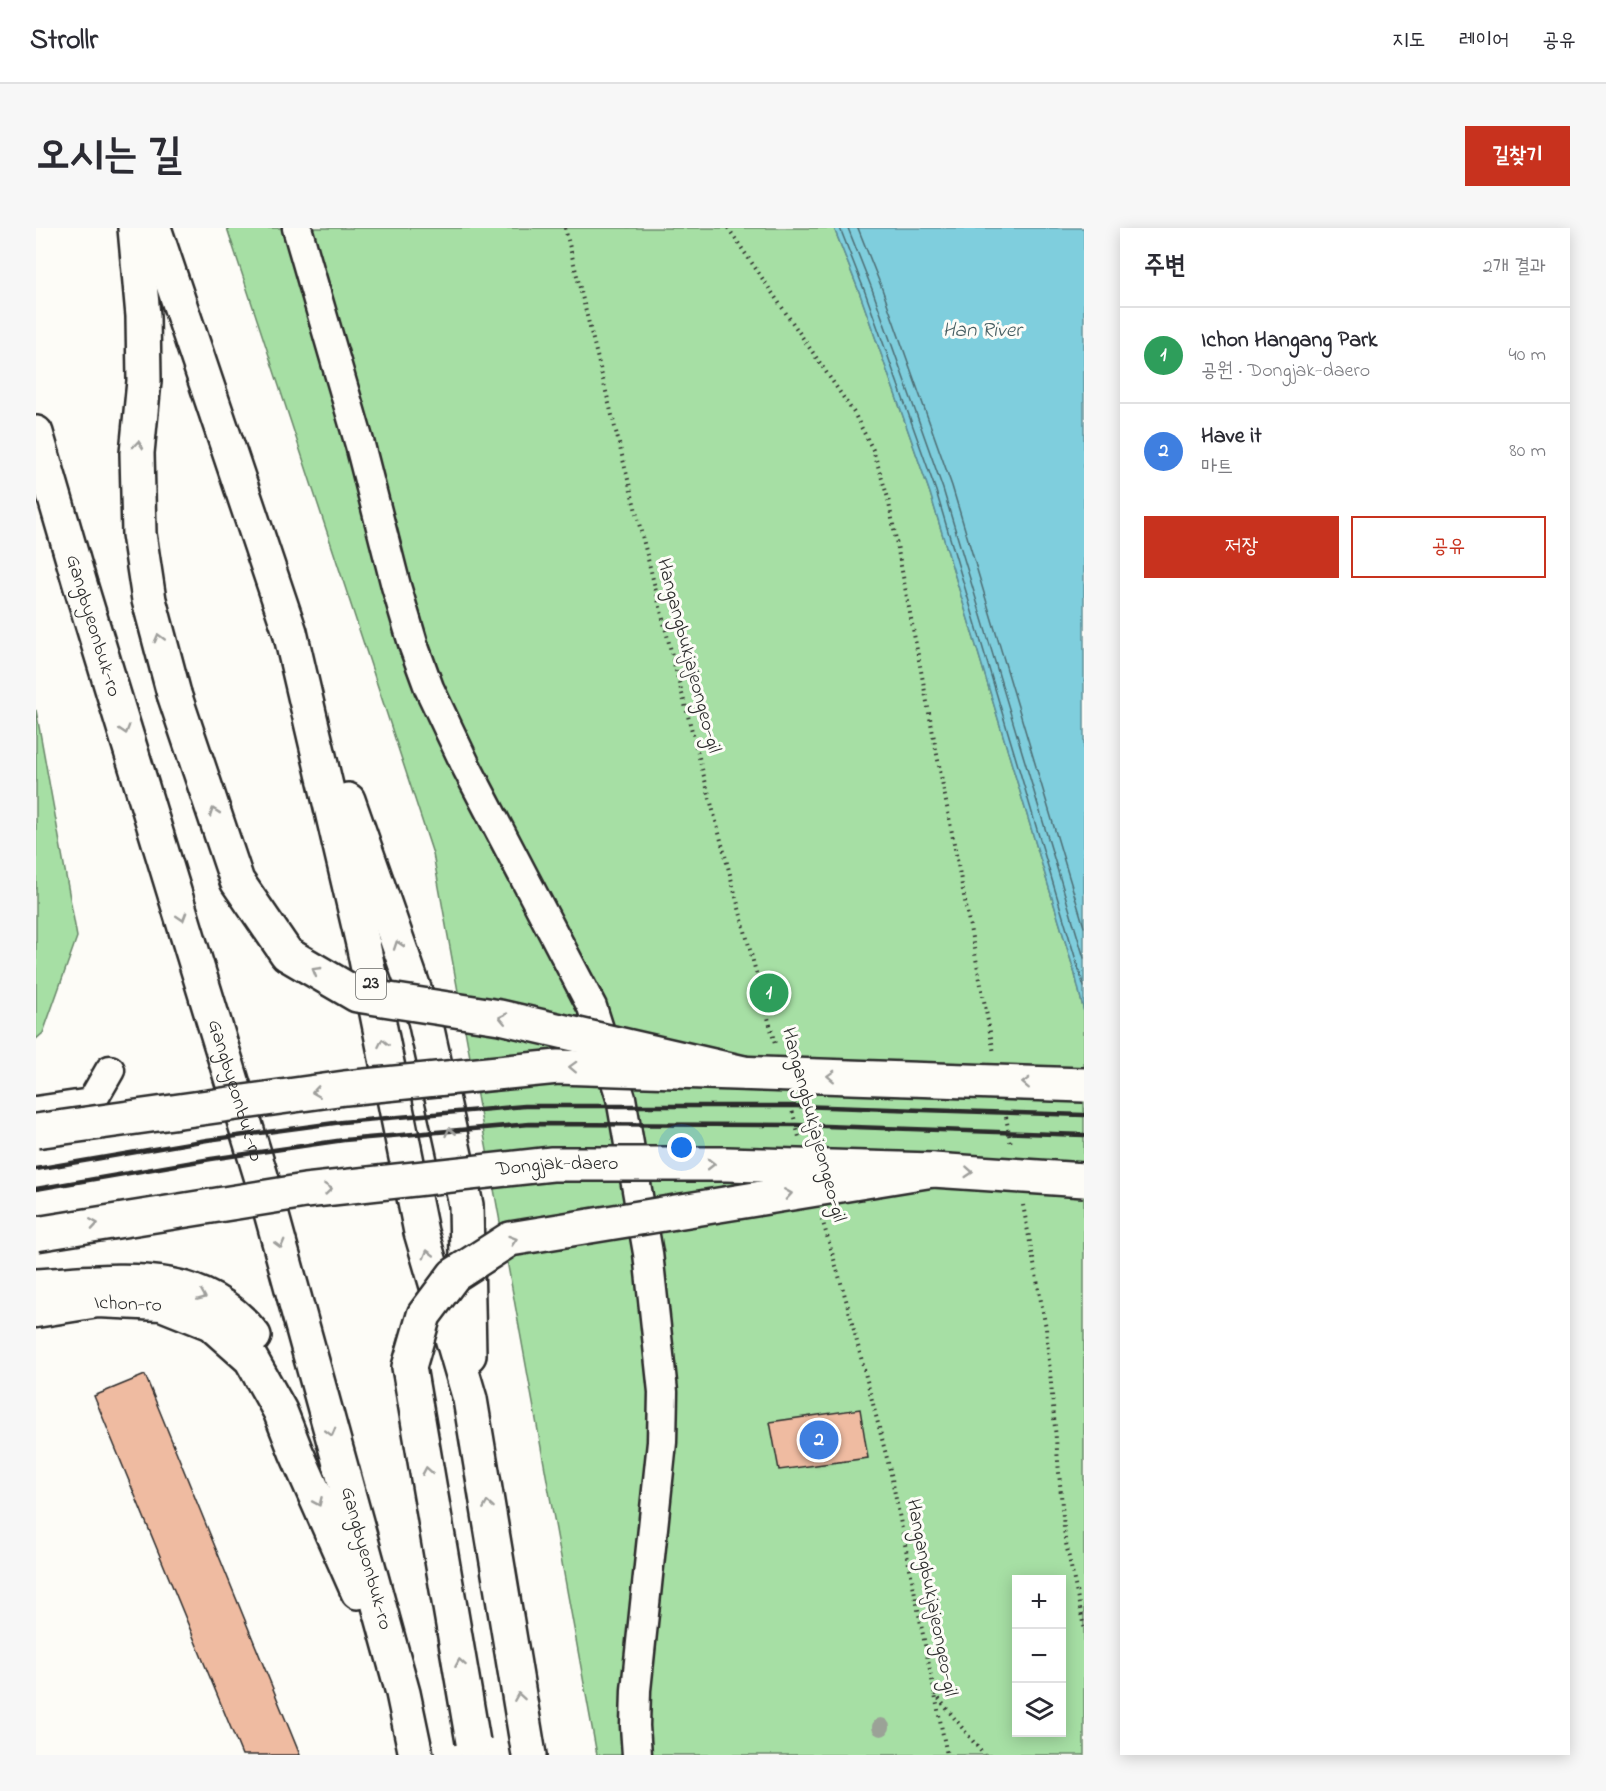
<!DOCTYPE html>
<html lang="ko">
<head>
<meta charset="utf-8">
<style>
  body { margin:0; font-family:"Indie Flower","Poor Story",sans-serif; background:#f7f7f7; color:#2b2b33 }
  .controls { position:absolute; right:18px; bottom:18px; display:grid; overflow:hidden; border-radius:0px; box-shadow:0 3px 15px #0003 }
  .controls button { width:54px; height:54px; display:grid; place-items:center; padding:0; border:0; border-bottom:2px solid #e1e1e2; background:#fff; color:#2b2b33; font:30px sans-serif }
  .you { position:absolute; left:646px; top:920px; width:21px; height:21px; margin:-15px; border:4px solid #fff; border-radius:50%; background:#1a73e8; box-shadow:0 0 0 9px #1a73e833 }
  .badge { display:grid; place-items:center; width:39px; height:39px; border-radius:50%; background:#c8321e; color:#fff; font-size:20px; font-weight:700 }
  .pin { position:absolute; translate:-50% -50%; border:3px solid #fff; box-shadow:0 2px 6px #0006 }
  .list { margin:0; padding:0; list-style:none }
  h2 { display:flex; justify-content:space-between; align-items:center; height:78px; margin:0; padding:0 24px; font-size:26px }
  h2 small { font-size:20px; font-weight:400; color:#7c7c81 }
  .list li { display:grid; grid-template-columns:39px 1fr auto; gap:18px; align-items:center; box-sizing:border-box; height:96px; padding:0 24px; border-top:2px solid #e1e1e2 }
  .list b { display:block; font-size:22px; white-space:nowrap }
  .list p { margin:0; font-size:20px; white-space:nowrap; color:#7c7c81 }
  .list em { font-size:20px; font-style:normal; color:#7c7c81 }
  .actions { display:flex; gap:12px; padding:18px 24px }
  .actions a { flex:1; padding:14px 0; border:2px solid #c8321e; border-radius:0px; text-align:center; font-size:21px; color:#c8321e }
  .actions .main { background:#c8321e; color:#fff }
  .icon { flex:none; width:33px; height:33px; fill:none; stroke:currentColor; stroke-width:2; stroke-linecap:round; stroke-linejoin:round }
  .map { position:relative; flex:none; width:1048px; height:1527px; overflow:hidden; border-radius:0px }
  header { display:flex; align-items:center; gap:36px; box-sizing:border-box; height:84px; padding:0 30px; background:#fff; border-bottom:2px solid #e1e1e2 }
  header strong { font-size:28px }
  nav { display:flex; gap:33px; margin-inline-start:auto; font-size:21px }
  .intro { display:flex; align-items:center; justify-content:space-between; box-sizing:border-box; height:144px; padding:0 36px }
  h1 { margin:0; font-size:42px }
  .button { padding:15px 27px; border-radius:0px; background:#c8321e; color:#fff; font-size:21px; font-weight:700 }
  main { display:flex; gap:36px; padding:0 36px }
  aside { flex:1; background:#fff; border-radius:0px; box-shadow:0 3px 15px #0003 }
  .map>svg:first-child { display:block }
</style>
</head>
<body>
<header>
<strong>Strollr</strong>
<nav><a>지도</a><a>레이어</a><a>공유</a></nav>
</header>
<div class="intro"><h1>오시는 길</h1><a class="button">길찾기</a></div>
<main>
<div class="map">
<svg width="1048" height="1527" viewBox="0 0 1048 1527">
  <rect width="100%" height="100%" fill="#fdfcf7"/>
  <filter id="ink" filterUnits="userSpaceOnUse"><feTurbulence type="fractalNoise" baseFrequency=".0167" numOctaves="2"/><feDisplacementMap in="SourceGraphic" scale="12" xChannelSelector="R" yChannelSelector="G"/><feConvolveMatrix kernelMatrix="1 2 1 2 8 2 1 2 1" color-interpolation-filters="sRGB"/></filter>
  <g filter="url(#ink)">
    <g fill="#a6dfa4" stroke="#688568" stroke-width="1.5" fill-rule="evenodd">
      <path d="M191,0H798L824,66L894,265L1039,746L1048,784V1527H561L397,626ZM981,1352H1026V1504H981Z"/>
      <polygon points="0,482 41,709 7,805 0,811"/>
    </g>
    <polygon fill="#7fcedd" stroke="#5d8d96" stroke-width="1.5" points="798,0 1048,0 1048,784 1039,746 894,265 824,66"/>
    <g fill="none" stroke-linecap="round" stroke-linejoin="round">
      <g stroke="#4d6c72" stroke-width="1.5">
        <polyline points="804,0 829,64 900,263 1048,759"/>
        <polyline points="812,0 836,61 907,261 1048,730"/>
        <polyline points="822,0 845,58 916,258 1048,699"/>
      </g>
    </g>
    <g fill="#efbba1" stroke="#2b2b2b" stroke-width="1.5">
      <polygon points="109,1147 264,1527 206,1527 58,1168"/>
      <polygon points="824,1181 832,1230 743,1242 734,1194"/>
    </g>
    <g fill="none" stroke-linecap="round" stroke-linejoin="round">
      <defs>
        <g id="minor">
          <polyline points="261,0 324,217 360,358 378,419 393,460 431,540 556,779 585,870 612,1025 627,1164 626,1214 600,1462 599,1498 601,1527"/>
          <polyline points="0,883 55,875 74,842"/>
          <path id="s1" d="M0,1085L62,1075L125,1078L180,1100"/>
        </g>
        <g id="highway">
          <polyline points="99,0 107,88 108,153 101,225 103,306 113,372 138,466"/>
          <polyline points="118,0 254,404 327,716 385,1004 434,1171 493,1527"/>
          <path id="s2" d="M0,205L44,356L225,948L367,1465L380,1527"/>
          <polyline points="312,572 389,792 430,977 433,1127"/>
          <path d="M0,1058C79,1054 163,1037 218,1108"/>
          <polyline points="180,1100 215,1131 244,1183 260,1224 322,1364"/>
        </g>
      </defs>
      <use href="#minor" stroke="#2b2b2b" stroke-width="33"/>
      <use href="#highway" stroke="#2b2b2b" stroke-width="38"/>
      <g stroke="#2b2b2b" stroke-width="4" stroke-dasharray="1.5 4.5" stroke-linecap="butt">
        <polyline points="529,0 639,439 739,816"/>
        <polyline points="692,0 818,185 837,222 852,270 958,825"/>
        <polyline points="755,878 763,909"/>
        <polyline points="969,883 975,917"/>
        <polyline points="987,977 1010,1100 1029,1311 1048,1399"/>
        <polyline points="786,991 811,1075 855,1246 911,1527"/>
        <polyline points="899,1466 948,1527"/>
      </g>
      <use href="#minor" stroke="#fdfcf7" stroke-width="28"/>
      <use href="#highway" stroke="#fdfcf7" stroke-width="33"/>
      <g stroke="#2b2b2b" stroke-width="4.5">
        <polyline points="0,941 171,912 306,894 489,878 760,878 1048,887"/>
        <polyline points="0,961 175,931 308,912 494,896 761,897 1048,907"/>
      </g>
      <defs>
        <g id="major-bridge">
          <polyline points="0,903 309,860 522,839 1048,857"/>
          <path id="s3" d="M0,1006L269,963L516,936H690L897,942L1048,952"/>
        </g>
        <g id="highway-bridge">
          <polyline points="138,466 201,653 251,726 321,767 464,789 708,845"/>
          <polyline points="437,1514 373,1139 388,1087 418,1047 474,1011 897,942"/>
        </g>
      </defs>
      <use href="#major-bridge" stroke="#2b2b2b" stroke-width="38" stroke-linecap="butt"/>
      <use href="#highway-bridge" stroke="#2b2b2b" stroke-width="38" stroke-linecap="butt"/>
      <use href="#major-bridge" stroke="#fdfcf7" stroke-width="33"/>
      <use href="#highway-bridge" stroke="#fdfcf7" stroke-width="33"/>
    </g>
    <circle fill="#9ba297" cx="845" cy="1499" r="9"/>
    <defs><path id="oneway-chevron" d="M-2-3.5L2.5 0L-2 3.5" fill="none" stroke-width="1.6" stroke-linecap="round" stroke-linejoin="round" transform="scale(1.5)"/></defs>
    <g stroke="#9e9e9b">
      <use href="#oneway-chevron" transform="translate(102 217) rotate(-85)"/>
      <use href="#oneway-chevron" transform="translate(123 410) rotate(-105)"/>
      <use href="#oneway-chevron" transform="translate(89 502) rotate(73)"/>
      <use href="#oneway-chevron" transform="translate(178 584) rotate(-109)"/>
      <use href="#oneway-chevron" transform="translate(146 689) rotate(73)"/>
      <use href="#oneway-chevron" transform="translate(362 717) rotate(-109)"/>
      <use href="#oneway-chevron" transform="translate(280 743) rotate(-150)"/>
      <use href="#oneway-chevron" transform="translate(467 790) rotate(-168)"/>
      <use href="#oneway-chevron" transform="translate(347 815) rotate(-101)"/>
      <use href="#oneway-chevron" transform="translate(537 839) rotate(-178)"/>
      <use href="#oneway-chevron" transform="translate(795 848) rotate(-178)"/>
      <use href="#oneway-chevron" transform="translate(990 855) rotate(-178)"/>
      <use href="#oneway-chevron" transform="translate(280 864) rotate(172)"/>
      <use href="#oneway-chevron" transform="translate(414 904) rotate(-102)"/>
      <use href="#oneway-chevron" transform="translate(675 936)"/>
      <use href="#oneway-chevron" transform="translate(933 944) rotate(4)"/>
      <use href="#oneway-chevron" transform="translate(292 961) rotate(-6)"/>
      <use href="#oneway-chevron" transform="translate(752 966) rotate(-9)"/>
      <use href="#oneway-chevron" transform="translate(58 996) rotate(-9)"/>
      <use href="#oneway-chevron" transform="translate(477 1012) rotate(-18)"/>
      <use href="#oneway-chevron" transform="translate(244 1016) rotate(75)"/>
      <use href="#oneway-chevron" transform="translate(392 1026) rotate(-106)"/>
      <use href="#oneway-chevron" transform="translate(166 1068) rotate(23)"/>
      <use href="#oneway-chevron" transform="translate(295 1204) rotate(75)"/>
      <use href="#oneway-chevron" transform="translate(391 1243) rotate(-100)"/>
      <use href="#oneway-chevron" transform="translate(282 1274) rotate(66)"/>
      <use href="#oneway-chevron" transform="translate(452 1277) rotate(-99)"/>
      <use href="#oneway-chevron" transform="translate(424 1435) rotate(-100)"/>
      <use href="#oneway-chevron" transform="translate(483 1469) rotate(-99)"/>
    </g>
  </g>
  <g text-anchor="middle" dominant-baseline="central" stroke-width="6" stroke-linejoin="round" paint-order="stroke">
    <rect fill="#fdfcf7" stroke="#6a6a68" stroke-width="1.5" x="320" y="741" width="30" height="30" rx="4.5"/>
    <g font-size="18" font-weight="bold" fill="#2b2b2b">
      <text x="335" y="756">23</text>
    </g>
    <g font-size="20" fill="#2b2b2b" stroke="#fdfcf7">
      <text stroke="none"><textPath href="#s2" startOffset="201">Gangbyeonbuk-ro</textPath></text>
      <text transform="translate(652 428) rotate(75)">Hangangbukjajeongeo-gil</text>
      <text stroke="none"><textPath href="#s2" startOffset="687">Gangbyeonbuk-ro</textPath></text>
      <text transform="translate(777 897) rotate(75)">Hangangbukjajeongeo-gil</text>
      <text stroke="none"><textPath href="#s3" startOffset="526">Dongjak-daero</textPath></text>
      <text stroke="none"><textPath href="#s1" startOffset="93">Ichon-ro</textPath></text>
      <text stroke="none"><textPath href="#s2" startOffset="1173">Gangbyeonbuk-ro</textPath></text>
      <text transform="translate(895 1370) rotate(79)">Hangangbukjajeongeo-gil</text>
    </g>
    <g font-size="21" font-style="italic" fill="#445c60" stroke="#fdfcf7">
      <text x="946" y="103">Han River</text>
    </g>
  </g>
</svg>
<div class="controls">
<button>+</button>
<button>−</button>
<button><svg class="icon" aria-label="layers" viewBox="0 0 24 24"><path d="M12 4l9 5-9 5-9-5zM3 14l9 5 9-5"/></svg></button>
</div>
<div class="you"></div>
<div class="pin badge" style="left:733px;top:765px;background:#2e9e5b">1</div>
<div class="pin badge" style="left:783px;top:1212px;background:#3f7fe0">2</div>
</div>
<aside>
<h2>주변<small>2개 결과</small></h2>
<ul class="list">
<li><span class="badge" style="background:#2e9e5b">1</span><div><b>Ichon Hangang Park</b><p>공원 · Dongjak-daero</p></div><em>40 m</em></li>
<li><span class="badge" style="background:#3f7fe0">2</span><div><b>Have it</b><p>마트</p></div><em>80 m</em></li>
</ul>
<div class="actions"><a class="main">저장</a><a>공유</a></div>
</aside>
</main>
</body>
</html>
